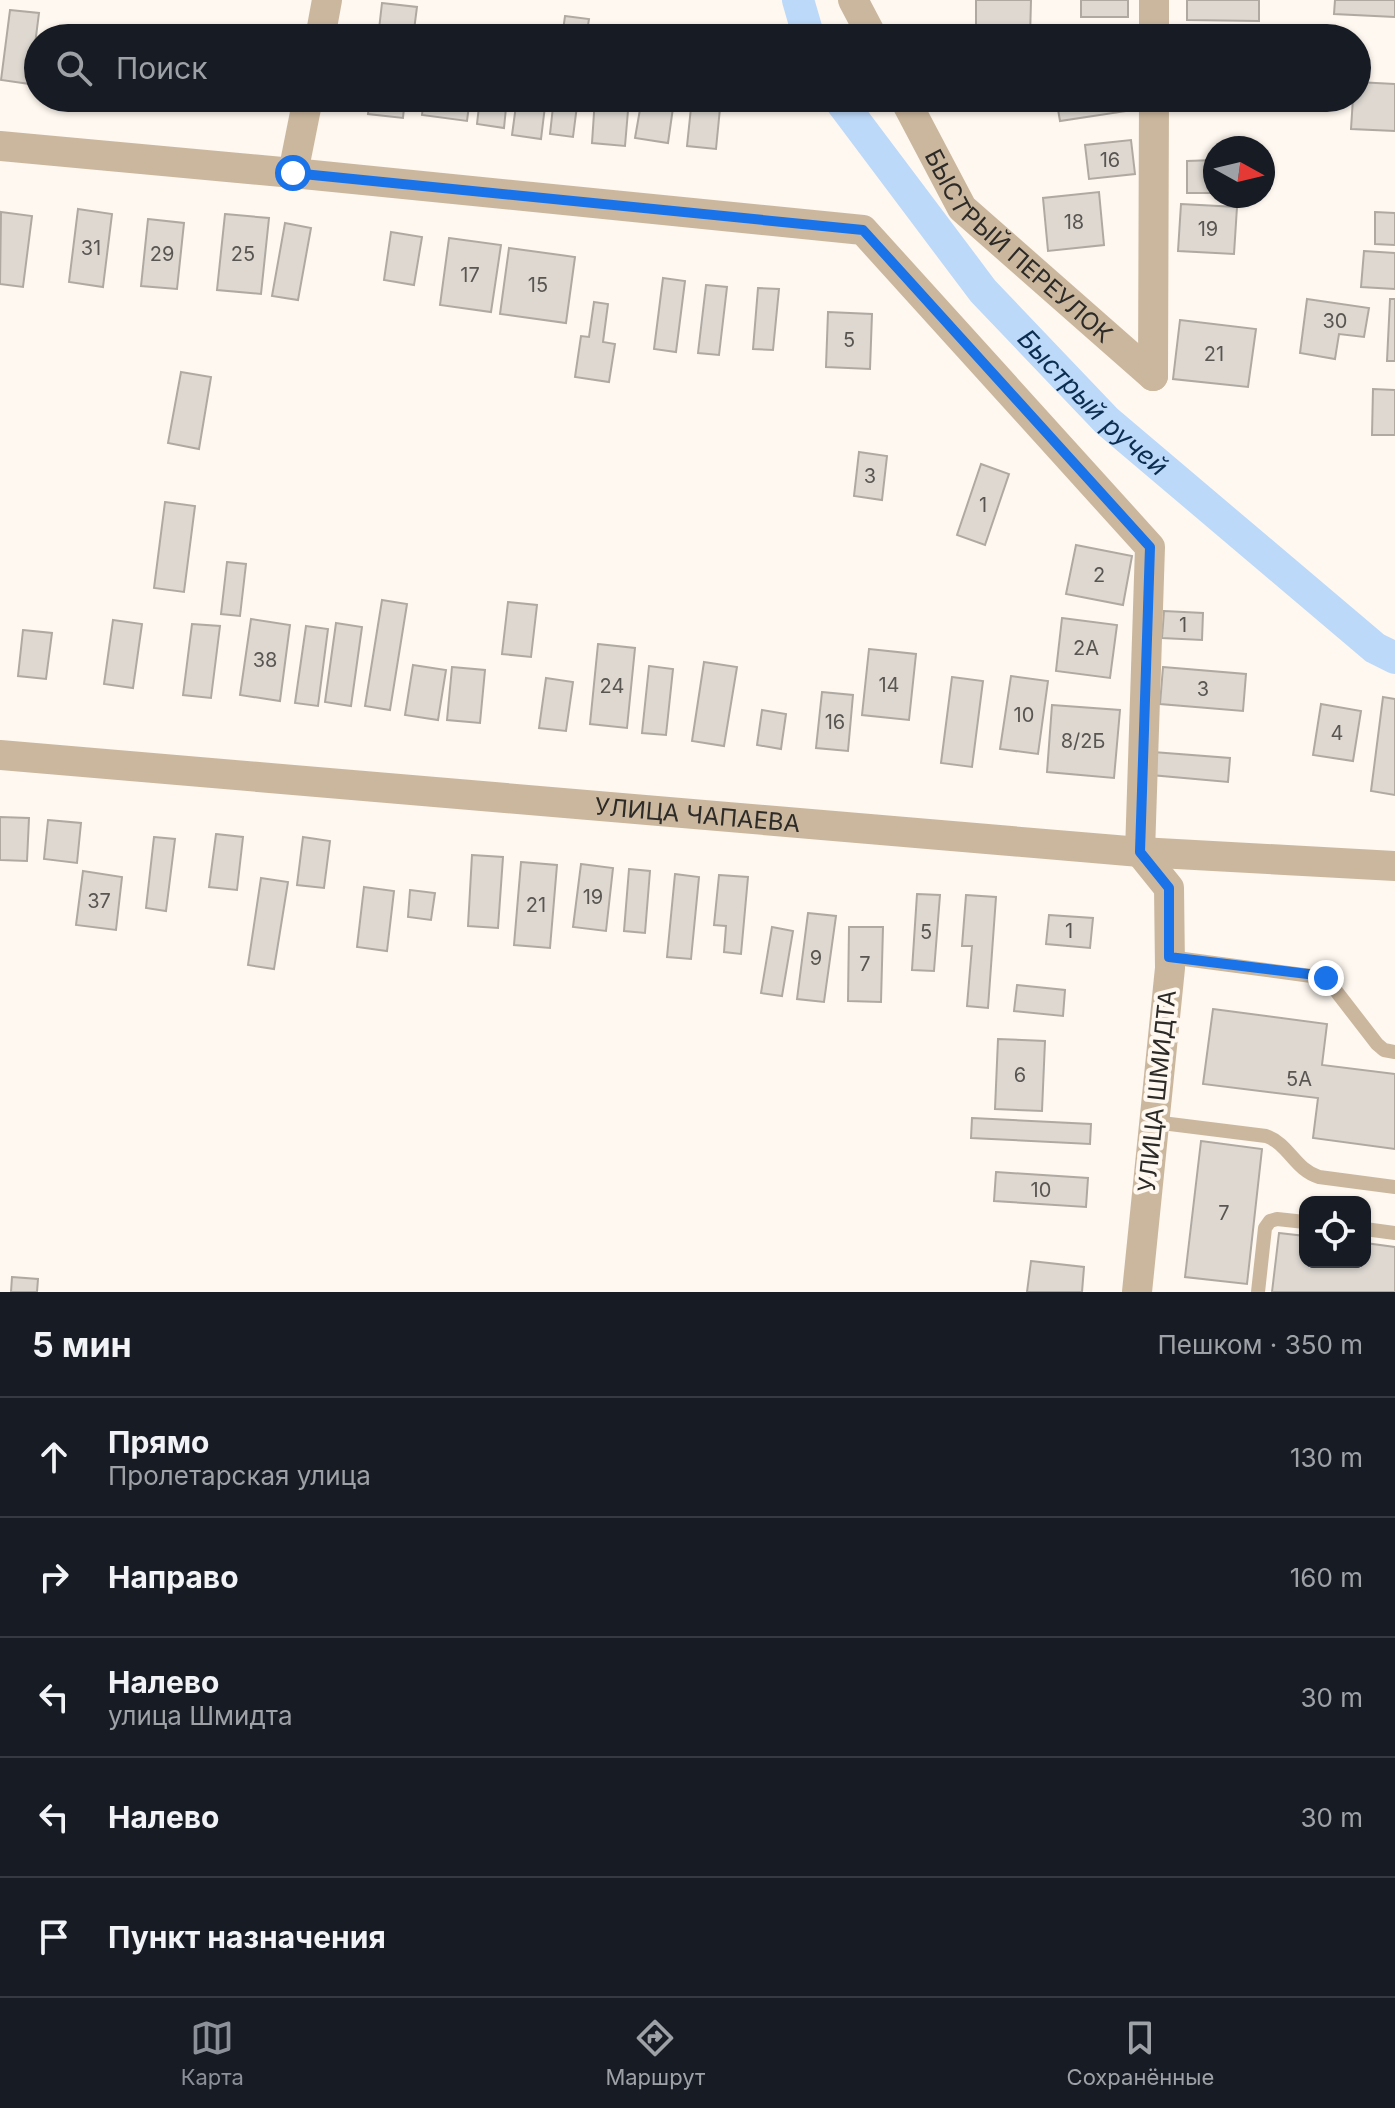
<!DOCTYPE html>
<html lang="ru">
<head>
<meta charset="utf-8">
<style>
  body { margin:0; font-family:Inter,sans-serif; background:#242831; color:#f1f3f6 }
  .controls { position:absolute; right:24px; bottom:24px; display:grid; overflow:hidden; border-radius:16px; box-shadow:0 2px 6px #0004 }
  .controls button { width:72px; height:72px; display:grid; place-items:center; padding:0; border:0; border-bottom:2px solid #363941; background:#171b24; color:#f1f3f6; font:40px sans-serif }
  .compass { position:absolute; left:1203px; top:136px; width:72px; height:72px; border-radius:50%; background:#171b24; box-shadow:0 2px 6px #0004; rotate:98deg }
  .stop { position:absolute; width:24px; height:24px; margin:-18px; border:6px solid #1a73e8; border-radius:50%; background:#fff }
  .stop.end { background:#1a73e8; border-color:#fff; box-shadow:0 2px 8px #0008 }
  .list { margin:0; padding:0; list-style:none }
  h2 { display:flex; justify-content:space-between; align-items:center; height:104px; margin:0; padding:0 32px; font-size:34px }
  h2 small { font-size:26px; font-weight:400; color:#9ea1a6 }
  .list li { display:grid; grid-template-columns:52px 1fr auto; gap:24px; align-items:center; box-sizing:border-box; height:120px; padding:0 32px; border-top:2px solid #363941 }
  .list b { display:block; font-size:30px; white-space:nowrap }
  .list p { margin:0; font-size:26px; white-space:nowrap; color:#9ea1a6 }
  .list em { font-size:26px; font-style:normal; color:#9ea1a6 }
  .icon { flex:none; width:44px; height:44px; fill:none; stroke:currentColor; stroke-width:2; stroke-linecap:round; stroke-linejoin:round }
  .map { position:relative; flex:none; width:1395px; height:1292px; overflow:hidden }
  .search { position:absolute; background:#171b24; box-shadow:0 2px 6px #0004; left:24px; right:24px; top:24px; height:88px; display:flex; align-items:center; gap:20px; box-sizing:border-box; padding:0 28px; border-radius:44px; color:#9ea1a6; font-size:30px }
  .sheet { height:704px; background:#171b24 }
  nav { display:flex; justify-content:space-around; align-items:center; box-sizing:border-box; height:112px; border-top:2px solid #363941; background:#171b24; font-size:22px; color:#9ea1a6 }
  nav a { display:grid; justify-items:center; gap:4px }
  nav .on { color:#8c9099 }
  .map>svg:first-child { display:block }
</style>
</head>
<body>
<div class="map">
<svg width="1395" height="1292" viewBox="0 0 1395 1292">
  <rect width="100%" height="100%" fill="#fef8f0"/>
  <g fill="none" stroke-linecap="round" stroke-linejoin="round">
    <g stroke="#bcd9f9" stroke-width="32">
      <polyline points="798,0 809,38"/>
      <path id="s1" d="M838,98L983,291L1107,421L1375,648L1395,658"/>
    </g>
  </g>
  <g fill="#ded8d1" stroke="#afa9a2" stroke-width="2">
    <polygon points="976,0 1031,0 1030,38 976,38"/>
    <rect x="1081" y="0" width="47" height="17"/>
    <polygon points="1187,0 1259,0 1259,21 1187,20"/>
    <polygon points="1335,0 1395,0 1395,17 1334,14"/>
    <polygon points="382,3 417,7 413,38 378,38"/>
    <polygon points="10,10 39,13 30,84 1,80"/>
    <polygon points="565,16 589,19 586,38 562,38"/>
    <polygon points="1357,82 1395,84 1395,131 1351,129 1353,98 1357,98"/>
    <polygon points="370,98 405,98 403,118 368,114"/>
    <polygon points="424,98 470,98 467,121 422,115"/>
    <polygon points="480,98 507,98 504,128 477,124"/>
    <polygon points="517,98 546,98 541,139 512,135"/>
    <polygon points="554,98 578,98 573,137 550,134"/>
    <polygon points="595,98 629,99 625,146 592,143"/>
    <polygon points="642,98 674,101 668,143 635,138"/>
    <polygon points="692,98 721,98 716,149 687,146"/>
    <polygon points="1056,98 1131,98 1133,110 1060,121"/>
    <polygon points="1230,98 1276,98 1276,105 1230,104"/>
    <polygon points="1131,140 1135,174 1089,179 1085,145"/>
    <polygon points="1215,160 1215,193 1187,193 1187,161"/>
    <polygon points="1099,192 1104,245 1048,251 1043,198"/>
    <polygon points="1181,204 1237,207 1234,254 1178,251"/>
    <polygon points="78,209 112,214 103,287 69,282"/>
    <polygon points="1,212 32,216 23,287 0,284"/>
    <polygon points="1375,212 1395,213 1395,245 1375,244"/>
    <polygon points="225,214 269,218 261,294 217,290"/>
    <polygon points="148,219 184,223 177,289 141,286"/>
    <polygon points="285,223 311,228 298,300 272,296"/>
    <polygon points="391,232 422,237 414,285 384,280"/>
    <polygon points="449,238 501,245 491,312 440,305"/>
    <polygon points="509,248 575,257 566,323 500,314"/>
    <polygon points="1364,251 1395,253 1395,289 1361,287"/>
    <polygon points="663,278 685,281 676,352 654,349"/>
    <polygon points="706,285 727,287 719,355 698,353"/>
    <polygon points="758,288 779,289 773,350 753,349"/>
    <polygon points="1307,299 1369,308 1364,337 1339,334 1335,359 1300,353"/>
    <polygon points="1390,299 1395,299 1395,361 1387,361"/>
    <polygon points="594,302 608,304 603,342 615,344 609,382 575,377 581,336 589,337"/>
    <polygon points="828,312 872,314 870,369 826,367"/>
    <polygon points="1180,320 1256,329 1248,387 1173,379"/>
    <polygon points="181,372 211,377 199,449 168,443"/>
    <polygon points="1373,389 1395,390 1395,435 1372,435"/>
    <polygon points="859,452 887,456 882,500 854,496"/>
    <polygon points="981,464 1009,474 985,545 957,535"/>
    <polygon points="165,502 195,506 184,592 154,588"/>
    <polygon points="1076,545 1132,556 1123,605 1066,594"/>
    <polygon points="227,562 246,564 240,616 221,614"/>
    <polygon points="382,600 407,604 390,710 365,706"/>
    <polygon points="508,602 537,605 531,657 502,654"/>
    <polygon points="1164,611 1203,613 1202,640 1162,638"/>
    <polygon points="1062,618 1117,625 1110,678 1056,671"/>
    <polygon points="251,619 290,625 280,701 240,695"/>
    <polygon points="113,620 142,624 133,688 104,684"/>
    <polygon points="336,623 362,627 351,706 325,702"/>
    <polygon points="192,624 220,626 211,698 183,695"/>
    <polygon points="306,626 328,629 318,706 295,703"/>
    <polygon points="23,630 52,633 46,679 18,676"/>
    <polygon points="598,644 635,648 627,728 590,724"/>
    <polygon points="869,649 916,654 909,720 862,715"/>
    <polygon points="704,662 737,667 724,746 692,741"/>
    <polygon points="413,665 446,670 438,720 405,715"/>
    <polygon points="649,666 673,669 666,735 642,733"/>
    <polygon points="452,667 485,670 480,723 447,720"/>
    <polygon points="1163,667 1246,674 1243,711 1160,704"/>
    <polygon points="1011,676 1048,681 1038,754 1000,749"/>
    <polygon points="952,677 983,681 972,767 941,763"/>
    <polygon points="546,678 573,682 566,731 539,728"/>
    <polygon points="822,692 853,695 848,751 816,748"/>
    <polygon points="1383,697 1395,699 1395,795 1371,791"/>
    <polygon points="1321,704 1361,711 1353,761 1313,755"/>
    <polygon points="1052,705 1120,710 1114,778 1047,772"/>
    <polygon points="762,710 786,714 781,749 757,745"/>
    <polygon points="1153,752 1230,758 1228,782 1151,775"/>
    <polygon points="0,817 29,818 27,861 0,860"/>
    <polygon points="48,820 81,823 77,863 44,859"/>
    <polygon points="216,834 243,837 237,890 209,887"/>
    <polygon points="154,837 175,839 166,911 146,908"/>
    <polygon points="303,837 330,841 324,888 297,885"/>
    <polygon points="472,855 503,857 498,928 468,926"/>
    <polygon points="521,862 557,865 550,948 514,945"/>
    <polygon points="581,864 613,868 606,931 573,927"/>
    <polygon points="629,869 650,871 645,933 624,931"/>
    <polygon points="83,871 122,877 116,930 76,925"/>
    <polygon points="675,874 699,877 691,959 667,957"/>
    <polygon points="719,875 748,877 741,954 724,952 726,926 714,925"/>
    <polygon points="261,878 288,882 274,969 248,965"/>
    <polygon points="364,887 394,891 387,951 357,947"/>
    <polygon points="410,890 435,893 431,920 408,917"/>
    <polygon points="917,894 940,895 934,971 912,970"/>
    <polygon points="966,895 996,897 988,1008 967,1006 972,946 962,946"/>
    <polygon points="808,913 836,916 824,1002 797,999"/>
    <polygon points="1049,915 1093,918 1090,948 1046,944"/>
    <polygon points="772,927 793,931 782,996 761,993"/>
    <polygon points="849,927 883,927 881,1002 848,1001"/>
    <polygon points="1017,985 1065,990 1063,1016 1014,1011"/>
    <polygon points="1213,1009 1327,1024 1322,1065 1395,1074 1395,1149 1313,1138 1318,1098 1203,1084"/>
    <polygon points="998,1039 1045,1041 1042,1111 995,1109"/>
    <polygon points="972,1118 1091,1124 1090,1144 971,1138"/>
    <polygon points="1201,1141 1262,1149 1247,1284 1185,1277"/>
    <polygon points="996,1172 1088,1178 1086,1207 994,1201"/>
    <polygon points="1279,1233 1305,1236 1305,1262 1365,1262 1365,1243 1395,1247 1395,1292 1272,1292"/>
    <polygon points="1031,1261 1084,1267 1082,1292 1027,1292"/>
    <polygon points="12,1277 38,1279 37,1292 11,1292"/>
  </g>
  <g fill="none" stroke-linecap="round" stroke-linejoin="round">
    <g stroke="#cbb79e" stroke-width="14">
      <polyline points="1169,957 1326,978 1377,1044 1384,1050 1395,1052"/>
      <path d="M1154,1122L1266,1136C1289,1144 1295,1170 1319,1177L1395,1187"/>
      <polyline points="1365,1229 1395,1233"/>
      <polyline points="1258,1292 1265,1228 1270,1221 1277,1219 1305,1222"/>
    </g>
    <g stroke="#cbb79e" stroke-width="30">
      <polyline points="853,0 873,38"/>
      <polyline points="320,38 327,0"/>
      <polyline points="1154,38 1154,0"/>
      <path id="s2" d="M904,98L962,208L1153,376"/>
      <polyline points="0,146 293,173 863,230 1150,547 1140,852 1169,888 1170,968 1137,1292"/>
      <polyline points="293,173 308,98"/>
      <polyline points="1153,376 1154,98"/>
      <path id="s3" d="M0,755L1140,852L1395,866"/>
    </g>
  </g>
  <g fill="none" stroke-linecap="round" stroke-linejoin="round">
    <polyline stroke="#1a73e8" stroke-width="10" points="293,173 863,230 1150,547 1140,852 1169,888 1169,957 1316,975 1326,978"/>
  </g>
  <g text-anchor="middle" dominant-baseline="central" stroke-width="8" stroke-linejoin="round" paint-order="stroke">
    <g font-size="20" fill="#595652">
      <text x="1110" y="160">16</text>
      <text x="1074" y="222">18</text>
      <text x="1208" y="229">19</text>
      <text x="91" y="248">31</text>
      <text x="162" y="254">29</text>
      <text x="243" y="254">25</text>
      <text x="470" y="275">17</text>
      <text x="538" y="285">15</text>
      <text x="1335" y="321">30</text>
      <text x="849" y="340">5</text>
      <text x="1214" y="354">21</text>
      <text x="870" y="476">3</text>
      <text x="983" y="505">1</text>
      <text x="1099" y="575">2</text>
      <text x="1183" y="625">1</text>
      <text x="1086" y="648">2А</text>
      <text x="265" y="660">38</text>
      <text x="889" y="685">14</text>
      <text x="612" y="686">24</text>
      <text x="1203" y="689">3</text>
      <text x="1024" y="715">10</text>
      <text x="835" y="722">16</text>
      <text x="1337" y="733">4</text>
      <text x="1083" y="741">8/2Б</text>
      <text x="593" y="897">19</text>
      <text x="99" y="901">37</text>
      <text x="536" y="905">21</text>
      <text x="1069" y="931">1</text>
      <text x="926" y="932">5</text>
      <text x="816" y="958">9</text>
      <text x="865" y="964">7</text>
      <text x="1020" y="1075">6</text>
      <text x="1299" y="1079">5А</text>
      <text x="1041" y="1190">10</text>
      <text x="1224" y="1213">7</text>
    </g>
    <g font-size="24" fill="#2d2b28" stroke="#fef8f0">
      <text stroke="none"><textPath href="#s2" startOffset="190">БЫСТРЫЙ ПЕРЕУЛОК</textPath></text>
      <text stroke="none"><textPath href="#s3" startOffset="700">УЛИЦА ЧАПАЕВА</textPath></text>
      <text transform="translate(1157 1091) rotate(-84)">УЛИЦА ШМИДТА</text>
    </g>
    <g font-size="26" font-style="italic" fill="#0b2d4f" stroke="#fef8f0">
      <text stroke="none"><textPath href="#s1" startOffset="398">Быстрый ручей</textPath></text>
    </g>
  </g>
</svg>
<div class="controls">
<button><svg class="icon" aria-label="locate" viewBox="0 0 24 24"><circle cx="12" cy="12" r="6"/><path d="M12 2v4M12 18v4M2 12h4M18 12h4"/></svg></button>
</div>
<svg class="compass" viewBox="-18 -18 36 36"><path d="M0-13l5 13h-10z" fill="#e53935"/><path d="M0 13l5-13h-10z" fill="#9ea1a6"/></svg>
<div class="stop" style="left:293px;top:173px"></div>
<div class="stop end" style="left:1326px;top:978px"></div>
<div class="search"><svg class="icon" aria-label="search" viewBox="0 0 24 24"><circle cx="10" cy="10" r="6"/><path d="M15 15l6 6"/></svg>Поиск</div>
</div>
<section class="sheet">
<h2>5 мин<small>Пешком · 350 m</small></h2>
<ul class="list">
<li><svg class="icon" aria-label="ahead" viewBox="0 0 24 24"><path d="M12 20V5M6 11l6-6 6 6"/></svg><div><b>Прямо</b><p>Пролетарская улица</p></div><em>130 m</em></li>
<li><svg class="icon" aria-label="right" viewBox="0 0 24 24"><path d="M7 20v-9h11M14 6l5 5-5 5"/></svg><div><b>Направо</b></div><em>160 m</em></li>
<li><svg class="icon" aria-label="left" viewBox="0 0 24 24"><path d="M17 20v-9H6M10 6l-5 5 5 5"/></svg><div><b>Налево</b><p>улица Шмидта</p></div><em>30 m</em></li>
<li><svg class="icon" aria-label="left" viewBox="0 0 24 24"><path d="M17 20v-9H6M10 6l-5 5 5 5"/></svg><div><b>Налево</b></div><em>30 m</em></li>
<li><svg class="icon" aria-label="arrive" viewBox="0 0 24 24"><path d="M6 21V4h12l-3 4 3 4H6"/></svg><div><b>Пункт назначения</b></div></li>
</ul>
</section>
<nav>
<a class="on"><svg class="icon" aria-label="map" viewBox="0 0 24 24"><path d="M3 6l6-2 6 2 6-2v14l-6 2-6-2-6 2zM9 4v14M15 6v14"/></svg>Карта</a>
<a><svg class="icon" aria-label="directions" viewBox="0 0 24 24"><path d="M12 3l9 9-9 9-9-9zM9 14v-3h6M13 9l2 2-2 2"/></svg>Маршрут</a>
<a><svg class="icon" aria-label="saved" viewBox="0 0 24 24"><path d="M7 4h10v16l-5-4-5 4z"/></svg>Сохранённые</a>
</nav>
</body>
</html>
